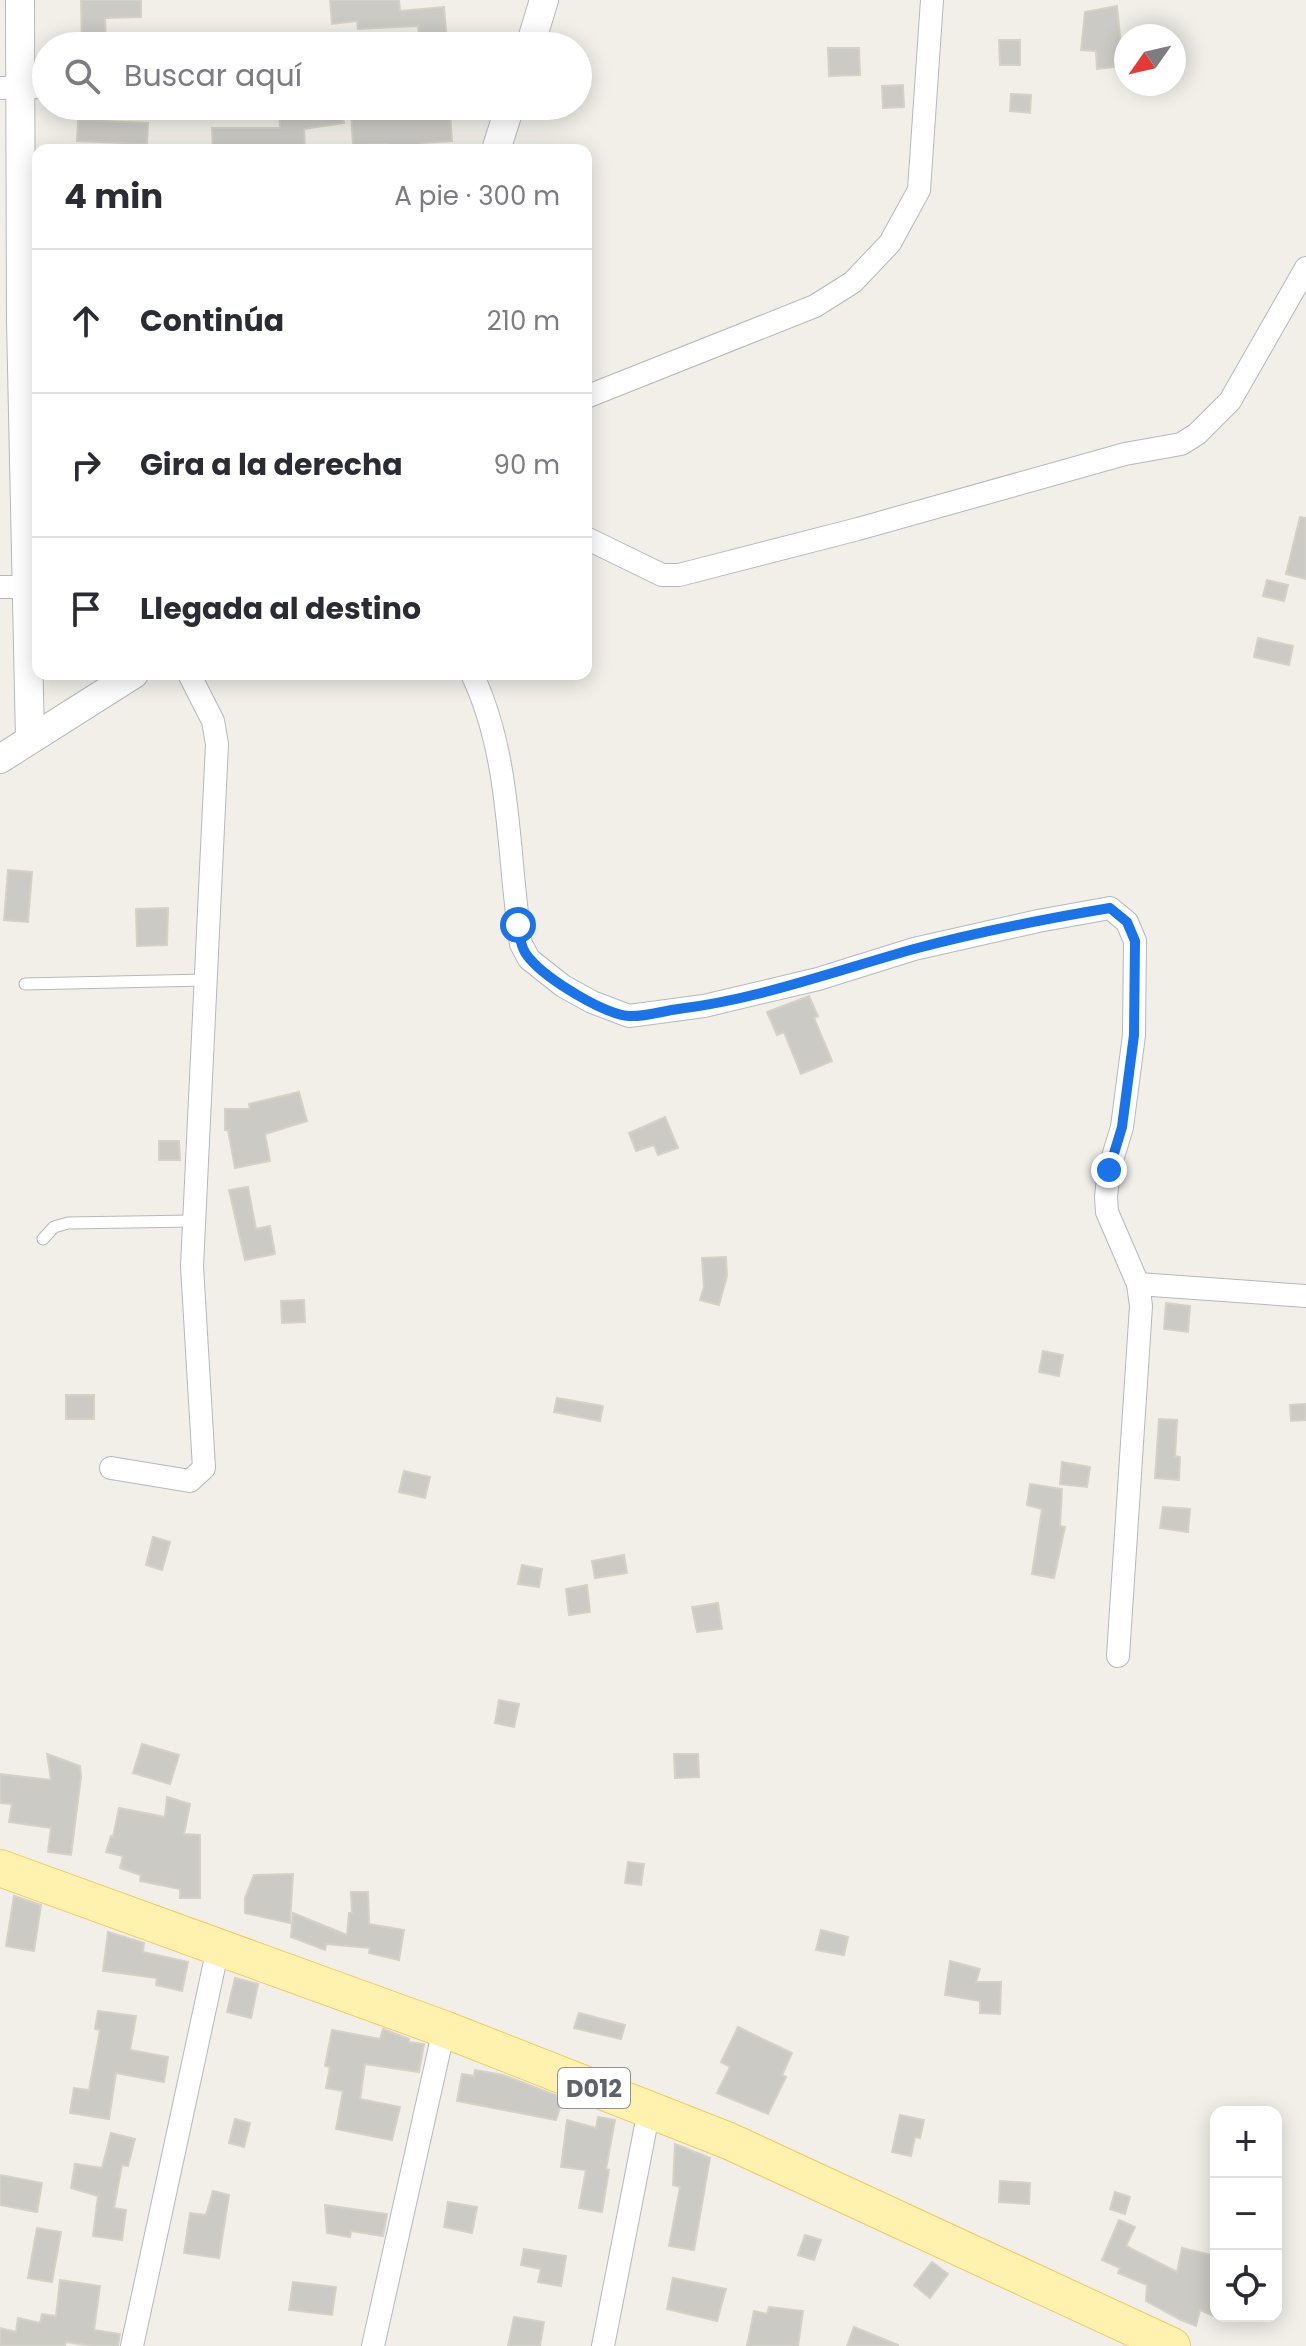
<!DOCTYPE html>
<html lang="es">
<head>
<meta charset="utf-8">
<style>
  body { margin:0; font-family:Poppins,sans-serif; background:#f7f7f7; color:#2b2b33 }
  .controls { position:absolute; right:24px; bottom:24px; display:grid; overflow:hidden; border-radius:16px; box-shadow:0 4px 20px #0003 }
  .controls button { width:72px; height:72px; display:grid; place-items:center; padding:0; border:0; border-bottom:2px solid #e1e1e2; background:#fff; color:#2b2b33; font:40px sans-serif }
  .compass { position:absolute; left:1114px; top:24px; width:72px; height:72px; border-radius:50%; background:#fff; box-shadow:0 4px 20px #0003; rotate:236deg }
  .stop { position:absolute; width:24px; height:24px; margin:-18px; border:6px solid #1a73e8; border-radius:50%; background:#fff }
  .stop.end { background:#1a73e8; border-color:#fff; box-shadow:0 2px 8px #0008 }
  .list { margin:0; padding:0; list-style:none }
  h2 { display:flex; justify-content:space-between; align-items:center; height:104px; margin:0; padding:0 32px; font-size:34px }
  h2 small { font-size:26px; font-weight:400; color:#7c7c81 }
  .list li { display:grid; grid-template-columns:52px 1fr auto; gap:24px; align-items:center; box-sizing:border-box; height:144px; padding:0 32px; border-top:2px solid #e1e1e2 }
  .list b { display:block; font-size:30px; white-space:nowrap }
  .list em { font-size:26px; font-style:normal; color:#7c7c81 }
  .icon { flex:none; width:44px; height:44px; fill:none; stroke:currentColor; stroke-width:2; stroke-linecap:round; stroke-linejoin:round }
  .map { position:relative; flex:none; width:1306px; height:2346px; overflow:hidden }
  .search { position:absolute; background:#fff; box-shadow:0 4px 20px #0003; left:32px; top:32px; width:560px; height:88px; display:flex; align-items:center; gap:20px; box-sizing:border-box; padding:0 28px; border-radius:44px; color:#7c7c81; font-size:30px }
  .panel { position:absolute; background:#fff; box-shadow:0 4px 20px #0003; left:32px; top:144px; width:560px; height:536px; border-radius:16px }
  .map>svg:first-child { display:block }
</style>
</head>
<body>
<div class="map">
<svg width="1306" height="2346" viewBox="0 0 1306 2346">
  <rect width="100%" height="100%" fill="#f1efe8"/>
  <g fill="#cccac5" stroke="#d6d1c6" stroke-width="2">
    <polygon points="81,0 141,0 141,17 105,18 106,46 82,46"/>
    <polygon points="330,0 399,0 400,11 444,7 447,42 420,44 418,26 358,29 357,21 332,24"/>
    <polygon points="1117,6 1123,66 1097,69 1096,51 1081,50 1085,12"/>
    <polygon points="999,40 1020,40 1020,65 1000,65"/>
    <polygon points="828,48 859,48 860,75 829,76"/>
    <polygon points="903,85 904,107 883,108 882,86"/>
    <polygon points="1011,94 1031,95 1030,113 1010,111"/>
    <polygon points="295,106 341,106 344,123 304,129 305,150 213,150 212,128 280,128 279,107"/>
    <polygon points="420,110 420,116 450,114 452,141 421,143 421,150 389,150 388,144 353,145 351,111"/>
    <polygon points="78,120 148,123 147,144 77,141"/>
    <polygon points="1300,517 1306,518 1306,579 1286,574"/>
    <polygon points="1267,580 1288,585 1284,601 1263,596"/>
    <polygon points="1258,638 1293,646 1289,665 1254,657"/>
    <polygon points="8,870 32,872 28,922 4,920"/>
    <polygon points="168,908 167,945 137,946 136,909"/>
    <polygon points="809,996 818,1016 814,1018 832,1061 801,1074 784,1032 777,1035 767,1012"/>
    <polygon points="299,1092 307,1121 265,1134 270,1161 235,1168 228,1130 225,1130 225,1109 250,1109 249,1104"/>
    <polygon points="665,1117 678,1148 658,1155 654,1145 636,1151 629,1133"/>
    <polygon points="159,1141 179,1141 180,1160 159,1160"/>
    <polygon points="248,1187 256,1229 270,1226 275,1254 245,1260 229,1190"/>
    <polygon points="726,1257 727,1276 719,1305 700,1300 704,1287 702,1258"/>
    <polygon points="304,1300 305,1322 282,1323 281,1301"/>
    <polygon points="1166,1303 1190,1306 1188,1332 1164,1329"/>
    <polygon points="1043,1351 1063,1355 1059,1376 1039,1372"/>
    <rect x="66" y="1395" width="28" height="24"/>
    <polygon points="557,1398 603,1406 600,1421 554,1412"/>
    <polygon points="1306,1404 1306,1420 1291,1421 1290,1405"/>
    <polygon points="1159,1419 1177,1420 1175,1456 1180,1457 1179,1480 1155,1478"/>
    <polygon points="1062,1462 1090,1467 1087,1487 1060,1484"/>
    <polygon points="404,1471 430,1477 425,1498 399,1492"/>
    <polygon points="1030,1484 1062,1489 1060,1526 1065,1527 1054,1578 1032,1574 1042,1509 1027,1505"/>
    <polygon points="1163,1507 1190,1509 1188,1532 1160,1528"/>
    <polygon points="153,1537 170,1542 162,1570 146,1565"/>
    <polygon points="624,1555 627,1573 595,1578 592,1561"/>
    <polygon points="522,1565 542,1569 539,1587 518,1584"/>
    <polygon points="587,1585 590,1612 569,1615 566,1589"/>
    <polygon points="718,1603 722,1629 697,1632 692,1607"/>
    <polygon points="499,1700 519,1704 514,1727 495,1723"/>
    <polygon points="142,1744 179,1755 170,1784 133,1773"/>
    <polygon points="47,1754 80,1766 81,1777 71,1855 48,1852 51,1828 9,1822 12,1804 0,1803 0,1774 51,1780"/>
    <polygon points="674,1754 698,1754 699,1777 675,1778"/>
    <polygon points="167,1797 190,1804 184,1834 200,1835 200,1898 180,1898 180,1889 140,1881 141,1875 120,1868 123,1856 106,1852 111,1836 113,1837 119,1808 165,1817"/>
    <polygon points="628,1862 644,1864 641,1885 625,1883"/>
    <polygon points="293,1874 290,1923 245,1913 245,1898 254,1875"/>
    <polygon points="351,1892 368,1892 369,1924 404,1930 399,1960 369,1953 370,1948 326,1944 325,1950 291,1937 293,1913 347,1935 349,1913 352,1913"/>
    <polygon points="14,1896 41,1905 34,1951 6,1946"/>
    <polygon points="821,1930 848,1937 844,1955 816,1950"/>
    <polygon points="108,1932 144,1943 143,1952 188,1962 182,1991 156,1985 157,1978 103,1971"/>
    <polygon points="950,1961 980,1969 976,1982 1001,1982 1000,2014 980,2013 980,2001 945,1995"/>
    <polygon points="235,1978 258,1984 251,2018 227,2012"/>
    <polygon points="98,2011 136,2016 130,2050 168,2057 164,2082 116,2073 109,2119 70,2113 74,2088 89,2090 100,2030 95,2029"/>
    <polygon points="579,2013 625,2025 621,2039 574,2028"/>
    <polygon points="738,2027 792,2053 782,2075 786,2077 768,2114 717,2093 730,2067 721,2062"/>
    <polygon points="383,2029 409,2039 409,2042 424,2044 419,2072 365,2064 360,2099 400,2107 392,2140 336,2129 343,2091 326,2088 330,2067 325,2066 332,2030 380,2039"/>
    <polygon points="475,2070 503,2075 563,2098 556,2120 457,2101 462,2074 474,2076"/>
    <polygon points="900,2115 924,2120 920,2138 915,2137 911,2156 892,2152"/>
    <polygon points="598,2117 615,2120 606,2169 609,2170 602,2212 579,2208 586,2170 561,2167 567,2120 596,2128"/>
    <polygon points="235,2119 250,2123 244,2147 229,2143"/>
    <polygon points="111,2133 135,2139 128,2166 122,2165 114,2208 126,2210 122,2240 93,2236 98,2196 71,2188 75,2164 102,2168"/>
    <polygon points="675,2144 710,2158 694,2250 669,2246 680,2187 673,2185"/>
    <polygon points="0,2175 42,2183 37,2212 0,2205"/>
    <polygon points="1000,2181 1030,2183 1029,2204 999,2202"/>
    <polygon points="213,2191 229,2195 219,2258 184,2253 190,2213 206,2215"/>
    <polygon points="1115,2192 1130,2197 1125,2214 1110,2209"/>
    <polygon points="448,2202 477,2207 472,2233 444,2227"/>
    <polygon points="325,2205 387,2214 383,2236 351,2231 350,2237 327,2233"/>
    <polygon points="1119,2220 1135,2227 1126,2246 1177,2272 1182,2248 1216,2256 1216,2317 1200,2310 1196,2326 1181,2320 1146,2301 1147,2285 1118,2273 1120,2268 1102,2260"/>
    <polygon points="37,2228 61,2232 52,2282 28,2278"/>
    <polygon points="805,2235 821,2240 814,2260 798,2255"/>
    <polygon points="524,2249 566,2256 561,2286 538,2282 541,2269 521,2265"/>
    <polygon points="932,2262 948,2274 930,2298 914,2285"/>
    <polygon points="673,2278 726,2289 717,2321 667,2309"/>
    <polygon points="60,2280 100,2286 94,2330 120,2334 118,2346 94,2346 66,2342 65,2346 0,2346 0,2328 16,2332 18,2318 40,2323 42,2314 56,2316"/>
    <polygon points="293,2282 336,2287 332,2315 289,2310"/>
    <polygon points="769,2307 803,2311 798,2346 747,2346 754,2311 767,2314"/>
    <polygon points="514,2317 544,2322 540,2346 508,2346"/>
    <polygon points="854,2327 898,2345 898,2346 847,2346"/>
  </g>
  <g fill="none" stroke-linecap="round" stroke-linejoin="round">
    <defs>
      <g id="service">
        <polyline points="25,984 205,980"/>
        <polyline points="43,1239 54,1227 68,1223 192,1221"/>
      </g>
      <g id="minor">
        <polyline points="0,88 46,87"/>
        <polyline points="586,397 815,306 853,282 890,243 919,190 932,0"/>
        <polyline points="586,538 662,575 679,575 858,529 1125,454 1181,444 1197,434 1230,401 1306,268"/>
        <polyline points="0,587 27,587"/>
        <path d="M472,674C512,758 507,854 521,944L529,959L563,986L592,1002L629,1016L704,1006L818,979L914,949L1038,921L1110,908L1127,922L1135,941L1134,1035L1122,1127L1109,1170L1106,1197L1107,1212L1138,1284"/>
        <polyline points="111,1468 190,1481 204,1468 192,1266 217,744 213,721 189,674"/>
        <polyline points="1118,1656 1141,1306 1138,1284 1306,1296"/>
        <polyline points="132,2346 218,1948"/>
        <polyline points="373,2346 444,2029"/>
        <polyline points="603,2346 649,2110"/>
      </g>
      <g id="tertiary">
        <polyline points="20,0 21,321 30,739"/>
        <polyline points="530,46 544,0"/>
        <polyline points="496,150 510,106"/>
        <polyline points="0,759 134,674"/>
      </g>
      <polyline id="primary" points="0,1868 444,2029 729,2141 1172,2346"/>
    </defs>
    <use href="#service" stroke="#b5b8bc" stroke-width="13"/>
    <use href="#minor" stroke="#b5b8bc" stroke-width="24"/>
    <use href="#tertiary" stroke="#b5b8bc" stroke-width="30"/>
    <use href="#primary" stroke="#f2c960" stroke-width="38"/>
    <use href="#service" stroke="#fff" stroke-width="11"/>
    <use href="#minor" stroke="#fff" stroke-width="22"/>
    <use href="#tertiary" stroke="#fff" stroke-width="28"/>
    <use href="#primary" stroke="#fff2af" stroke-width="36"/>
  </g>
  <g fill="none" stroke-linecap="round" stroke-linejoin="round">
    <path stroke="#1a73e8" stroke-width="10" d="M518,925C520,938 521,950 530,959C547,979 603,1014 629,1016C644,1017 663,1011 678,1009C759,999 835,971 914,949C978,932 1044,919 1110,908L1127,922L1135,941L1134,1035L1122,1127L1109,1170"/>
  </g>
  <g text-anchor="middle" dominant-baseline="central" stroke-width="6" stroke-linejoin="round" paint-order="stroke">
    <rect fill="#fff" stroke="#8f9295" stroke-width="2" x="558" y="2068" width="72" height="40" rx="6"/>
    <g font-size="24" font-weight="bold" fill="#5f6368">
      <text x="594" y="2088">D012</text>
    </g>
  </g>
</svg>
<div class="controls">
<button>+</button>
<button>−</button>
<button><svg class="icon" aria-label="locate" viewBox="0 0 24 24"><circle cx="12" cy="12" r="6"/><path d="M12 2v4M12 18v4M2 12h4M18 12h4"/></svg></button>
</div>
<svg class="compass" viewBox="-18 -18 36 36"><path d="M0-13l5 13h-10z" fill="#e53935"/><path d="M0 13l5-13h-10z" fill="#7c7c81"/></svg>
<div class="stop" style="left:518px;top:925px"></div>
<div class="stop end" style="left:1109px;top:1170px"></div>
<div class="search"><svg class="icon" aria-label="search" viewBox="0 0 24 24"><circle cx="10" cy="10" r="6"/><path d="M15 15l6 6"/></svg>Buscar aquí</div>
<section class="panel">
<h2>4 min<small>A pie · 300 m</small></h2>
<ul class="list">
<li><svg class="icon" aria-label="ahead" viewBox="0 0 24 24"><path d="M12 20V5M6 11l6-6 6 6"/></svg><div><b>Continúa</b></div><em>210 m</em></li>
<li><svg class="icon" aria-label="right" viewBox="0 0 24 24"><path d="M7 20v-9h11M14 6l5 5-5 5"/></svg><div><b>Gira a la derecha</b></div><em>90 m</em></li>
<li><svg class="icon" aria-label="arrive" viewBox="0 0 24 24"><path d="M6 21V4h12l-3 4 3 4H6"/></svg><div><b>Llegada al destino</b></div></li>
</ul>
</section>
</div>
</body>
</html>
